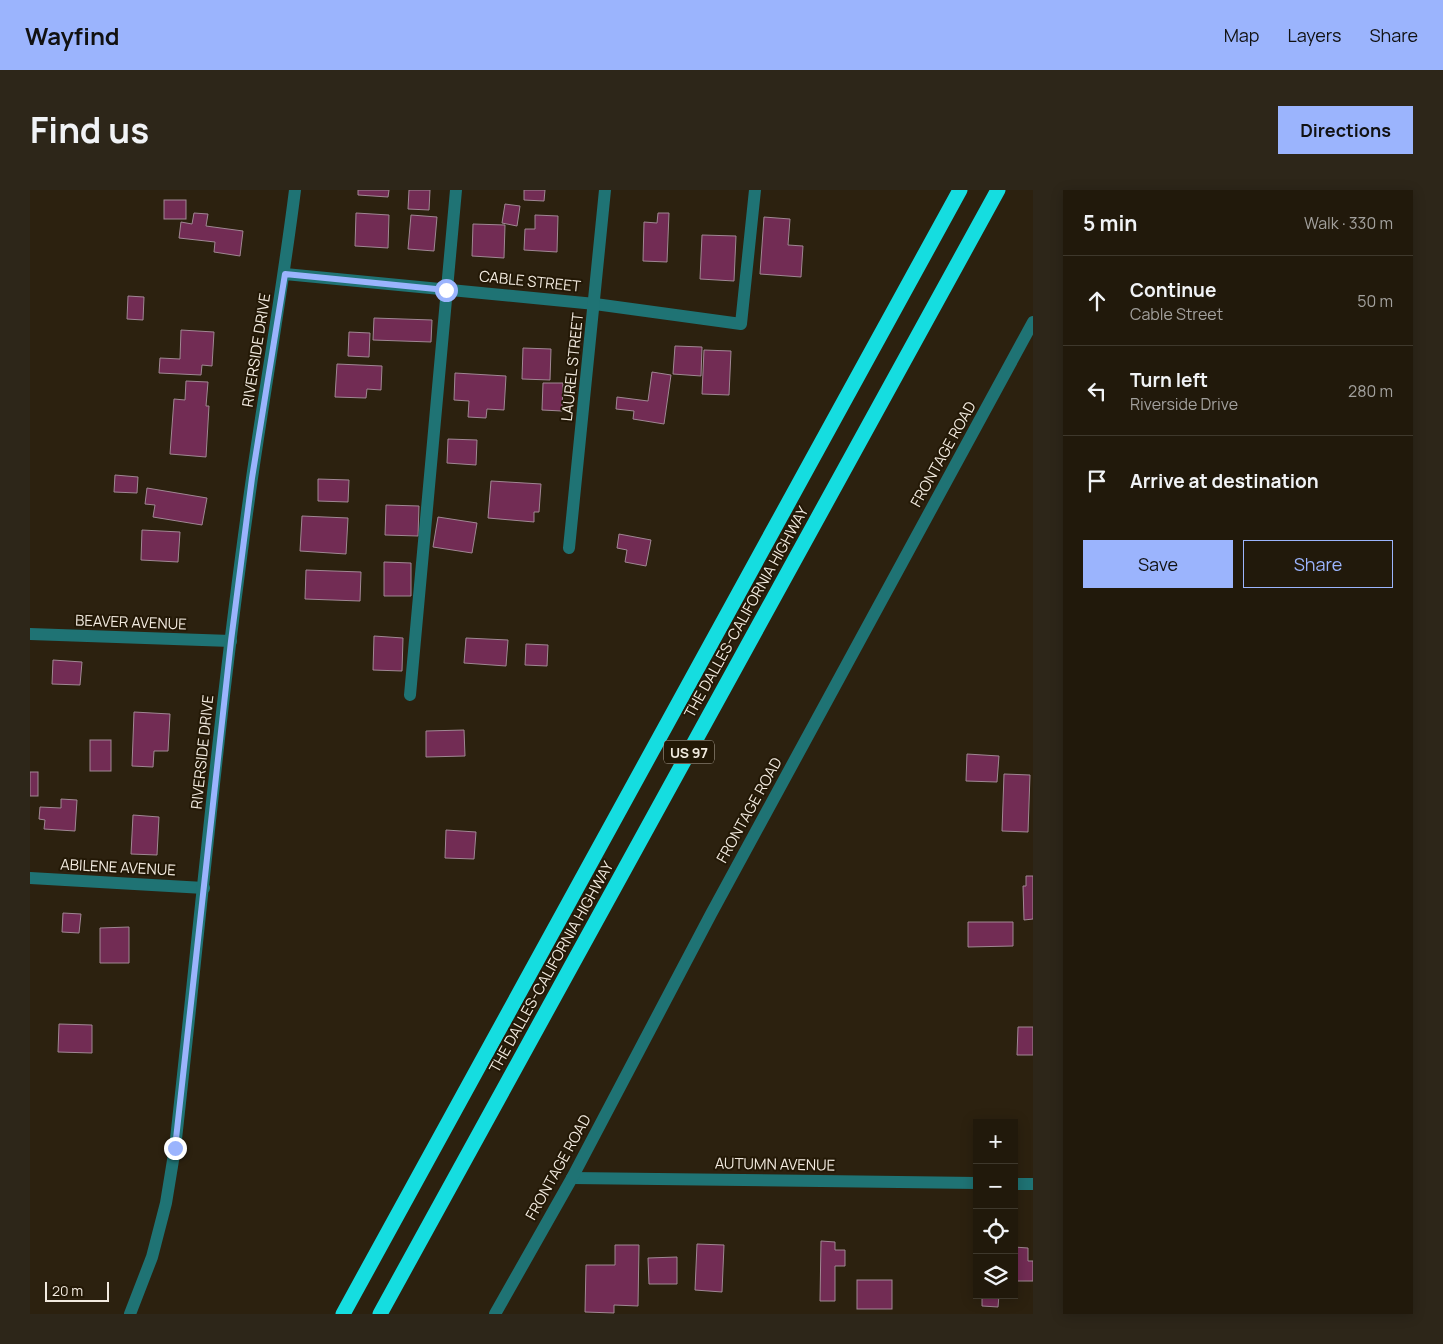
<!DOCTYPE html>
<html lang="en">
<head>
<meta charset="utf-8">
<style>
  body { margin:0; font-family:Manrope,sans-serif; background:#2d2619; color:#f1f3f6 }
  .controls { position:absolute; right:15px; bottom:15px; display:grid; overflow:hidden; border-radius:0px; box-shadow:0 2px 12px #0003 }
  .controls button { width:45px; height:45px; display:grid; place-items:center; padding:0; border:0; border-bottom:1px solid #3e382c; background:#21190b; color:#f1f3f6; font:25px sans-serif }
  .scale { position:absolute; left:15px; bottom:12px; width:64px; box-sizing:border-box; padding-left:5px; border:2px solid #f2eadf; border-top:0; font-size:14px; line-height:18px; white-space:nowrap; color:#f2eadf; -webkit-text-stroke:4px #231806; paint-order:stroke }
  .stop { position:absolute; width:15px; height:15px; margin:-11px; border:4px solid #9bb4fd; border-radius:50%; background:#fff }
  .stop.end { background:#9bb4fd; border-color:#fff; box-shadow:0 1px 5px #0008 }
  .list { margin:0; padding:0; list-style:none }
  h2 { display:flex; justify-content:space-between; align-items:center; height:65px; margin:0; padding:0 20px; font-size:21px }
  h2 small { font-size:16px; font-weight:400; color:#a2a09d }
  .list li { display:grid; grid-template-columns:32px 1fr auto; gap:15px; align-items:center; box-sizing:border-box; height:90px; padding:0 20px; border-top:1px solid #3e382c }
  .list b { display:block; font-size:19px; white-space:nowrap }
  .list p { margin:0; font-size:16px; white-space:nowrap; color:#a2a09d }
  .list em { font-size:16px; font-style:normal; color:#a2a09d }
  .actions { display:flex; gap:10px; padding:15px 20px }
  .actions a { flex:1; padding:11px 0; border:1px solid #9bb4fd; border-radius:0px; text-align:center; font-size:18px; color:#9bb4fd }
  .actions .main { background:#9bb4fd; color:#111 }
  .icon { flex:none; width:28px; height:28px; fill:none; stroke:currentColor; stroke-width:2; stroke-linecap:round; stroke-linejoin:round }
  .map { position:relative; flex:none; width:1003px; height:1124px; overflow:hidden; border-radius:0px }
  header { display:flex; align-items:center; gap:30px; box-sizing:border-box; height:70px; padding:0 25px; background:#9bb4fd; color:#111 }
  header strong { font-size:24px }
  nav { display:flex; gap:28px; margin-inline-start:auto; font-size:18px }
  .intro { display:flex; align-items:center; justify-content:space-between; box-sizing:border-box; height:120px; padding:0 30px }
  h1 { margin:0; font-size:35px }
  .button { padding:12px 22px; border-radius:0px; background:#9bb4fd; color:#111; font-size:18px; font-weight:700 }
  main { display:flex; gap:30px; padding:0 30px }
  aside { flex:1; background:#21190b; border-radius:0px; box-shadow:0 2px 12px #0003 }
  .map>svg:first-child { display:block }
</style>
</head>
<body>
<header>
<strong>Wayfind</strong>
<nav><a>Map</a><a>Layers</a><a>Share</a></nav>
</header>
<div class="intro"><h1>Find us</h1><a class="button">Directions</a></div>
<main>
<div class="map">
<svg width="1003" height="1124" viewBox="0 0 1003 1124">
  <rect width="100%" height="100%" fill="#2c210f"/>
  <g fill="#722c54" stroke="#a08793">
    <polygon points="328,0 359,0 358,7 328,5"/>
    <polygon points="379,0 400,0 399,20 378,19"/>
    <polygon points="494,0 515,0 514,11 494,10"/>
    <rect x="134" y="10" width="22" height="19"/>
    <polygon points="475,14 490,16 487,36 472,33"/>
    <polygon points="164,23 178,24 176,36 213,41 210,66 184,62 185,52 149,48 151,32 162,34"/>
    <polygon points="326,23 359,25 358,58 325,56"/>
    <polygon points="628,23 639,23 637,72 613,71 614,32 627,33"/>
    <polygon points="381,25 407,27 404,61 378,59"/>
    <polygon points="505,25 528,26 527,62 494,60 495,39 505,39"/>
    <polygon points="734,27 760,29 758,55 773,56 771,87 730,84"/>
    <polygon points="443,34 475,35 474,68 442,66"/>
    <polygon points="672,45 706,46 704,91 670,89"/>
    <polygon points="98,106 114,107 113,130 97,129"/>
    <polygon points="344,128 402,130 401,152 343,150"/>
    <polygon points="151,140 184,142 182,176 172,175 171,185 129,183 130,168 150,169"/>
    <polygon points="319,142 340,143 339,167 318,166"/>
    <polygon points="645,156 672,157 671,186 643,184"/>
    <polygon points="493,158 521,159 520,190 492,189"/>
    <polygon points="674,160 701,161 699,205 672,204"/>
    <polygon points="307,174 352,176 351,200 337,199 336,208 305,207"/>
    <polygon points="622,182 641,185 634,234 603,229 604,221 586,219 587,207 618,211"/>
    <polygon points="425,183 476,186 474,220 457,219 456,228 438,227 439,211 424,210"/>
    <polygon points="156,191 178,192 176,216 179,216 176,267 140,264 144,209 155,210"/>
    <polygon points="513,193 533,193 532,221 512,220"/>
    <polygon points="418,249 447,250 446,275 417,273"/>
    <polygon points="85,285 108,287 107,303 84,302"/>
    <polygon points="288,289 319,290 318,312 288,311"/>
    <polygon points="461,291 511,294 509,322 504,322 504,332 458,328"/>
    <polygon points="117,298 177,308 172,335 123,327 125,315 115,314"/>
    <polygon points="356,315 389,316 388,346 355,345"/>
    <polygon points="272,326 318,328 316,364 270,361"/>
    <polygon points="408,327 447,333 442,363 403,357"/>
    <polygon points="112,340 150,342 148,372 111,370"/>
    <polygon points="589,344 621,350 616,376 595,372 597,360 587,358"/>
    <polygon points="354,372 381,373 381,406 354,406"/>
    <polygon points="276,380 331,382 330,411 275,409"/>
    <polygon points="344,446 373,448 372,481 343,480"/>
    <polygon points="436,448 478,450 476,476 434,473"/>
    <polygon points="496,454 518,455 517,476 495,475"/>
    <polygon points="23,470 52,472 50,495 22,494"/>
    <polygon points="104,522 140,524 138,561 124,561 123,577 102,576"/>
    <polygon points="434,540 435,566 396,567 396,541"/>
    <rect x="60" y="550" width="21" height="31"/>
    <polygon points="937,564 969,566 967,592 936,591"/>
    <rect x="0" y="582" width="8" height="24"/>
    <polygon points="974,584 1000,585 998,642 972,641"/>
    <polygon points="31,609 47,610 45,641 14,639 15,630 9,629 10,617 31,618"/>
    <polygon points="103,625 129,627 127,665 101,664"/>
    <polygon points="416,640 446,642 444,669 415,668"/>
    <polygon points="996,686 1003,686 1003,729 994,730 993,696 996,696"/>
    <polygon points="33,723 51,724 49,743 32,742"/>
    <polygon points="938,732 983,732 983,756 938,757"/>
    <polygon points="99,737 99,773 70,773 70,738"/>
    <polygon points="29,834 62,835 62,863 28,862"/>
    <polygon points="988,837 1003,837 1003,865 987,865"/>
    <polygon points="791,1051 805,1052 805,1060 815,1060 815,1076 805,1076 805,1111 790,1111"/>
    <polygon points="667,1054 694,1055 692,1102 665,1100"/>
    <polygon points="585,1055 609,1055 608,1116 584,1115 584,1123 555,1122 556,1075 585,1075"/>
    <polygon points="984,1057 998,1058 998,1071 1003,1071 1003,1091 984,1091"/>
    <polygon points="647,1067 647,1094 619,1094 618,1068"/>
    <rect x="827" y="1090" width="35" height="29"/>
    <polygon points="952,1105 969,1105 968,1117 952,1116"/>
  </g>
  <g fill="none" stroke-linecap="round" stroke-linejoin="round">
    <g stroke="#1f7374" stroke-width="12">
      <polyline points="255,84 565,114 711,134 725,0"/>
      <polyline points="539,358 575,0"/>
      <polyline points="0,444 201,451"/>
      <polyline points="380,505 426,0"/>
      <polyline points="0,688 174,698"/>
      <polyline points="542,988 947,993"/>
      <polyline points="984,994 1003,994"/>
      <path d="M100,1124L122,1067L136,1013L145,958C170,734 190,510 222,288C236,192 253,96 265,0"/>
      <polyline points="465,1124 542,988 681,724 1003,132"/>
    </g>
    <g stroke="#15dde0" stroke-width="15">
      <polyline points="313,1124 930,0"/>
      <polyline points="350,1124 968,0"/>
    </g>
  </g>
  <g fill="none" stroke-linecap="round" stroke-linejoin="round">
    <polyline stroke="#9bb4fd" stroke-width="6" points="145,958 201,451 222,288 255,84 416,100"/>
  </g>
  <g text-anchor="middle" dominant-baseline="central" stroke-width="4" stroke-linejoin="round" paint-order="stroke">
    <rect fill="#231806" stroke="#b4ab9e" stroke-width="1" x="634" y="550.5" width="50" height="23" rx="4"/>
    <g font-size="14" font-weight="bold" fill="#f2eadf">
      <text x="659" y="562">US 97</text>
    </g>
    <g font-size="15" fill="#f2eadf" stroke="#231806">
      <text transform="translate(500 91) rotate(6)">CABLE STREET</text>
      <text transform="translate(226 160) rotate(-81)">RIVERSIDE DRIVE</text>
      <text transform="translate(542 177) rotate(-84)">LAUREL STREET</text>
      <text transform="translate(913 264) rotate(-61)">FRONTAGE ROAD</text>
      <text transform="translate(716 422) rotate(-61)">THE DALLES-CALIFORNIA HIGHWAY</text>
      <text transform="translate(101 432) rotate(2)">BEAVER AVENUE</text>
      <text transform="translate(172 562) rotate(-84)">RIVERSIDE DRIVE</text>
      <text transform="translate(719 620) rotate(-61)">FRONTAGE ROAD</text>
      <text transform="translate(88 677) rotate(3)">ABILENE AVENUE</text>
      <text transform="translate(521 777) rotate(-61)">THE DALLES-CALIFORNIA HIGHWAY</text>
      <text transform="translate(745 974) rotate(1)">AUTUMN AVENUE</text>
      <text transform="translate(528 977) rotate(-61)">FRONTAGE ROAD</text>
    </g>
  </g>
</svg>
<div class="controls">
<button>+</button>
<button>−</button>
<button><svg class="icon" aria-label="locate" viewBox="0 0 24 24"><circle cx="12" cy="12" r="6"/><path d="M12 2v4M12 18v4M2 12h4M18 12h4"/></svg></button>
<button><svg class="icon" aria-label="layers" viewBox="0 0 24 24"><path d="M12 4l9 5-9 5-9-5zM3 14l9 5 9-5"/></svg></button>
</div>
<div class="scale">20 m</div>
<div class="stop" style="left:416px;top:100px"></div>
<div class="stop end" style="left:145px;top:958px"></div>
</div>
<aside>
<h2>5 min<small>Walk · 330 m</small></h2>
<ul class="list">
<li><svg class="icon" aria-label="ahead" viewBox="0 0 24 24"><path d="M12 20V5M6 11l6-6 6 6"/></svg><div><b>Continue</b><p>Cable Street</p></div><em>50 m</em></li>
<li><svg class="icon" aria-label="left" viewBox="0 0 24 24"><path d="M17 20v-9H6M10 6l-5 5 5 5"/></svg><div><b>Turn left</b><p>Riverside Drive</p></div><em>280 m</em></li>
<li><svg class="icon" aria-label="arrive" viewBox="0 0 24 24"><path d="M6 21V4h12l-3 4 3 4H6"/></svg><div><b>Arrive at destination</b></div></li>
</ul>
<div class="actions"><a class="main">Save</a><a>Share</a></div>
</aside>
</main>
</body>
</html>
